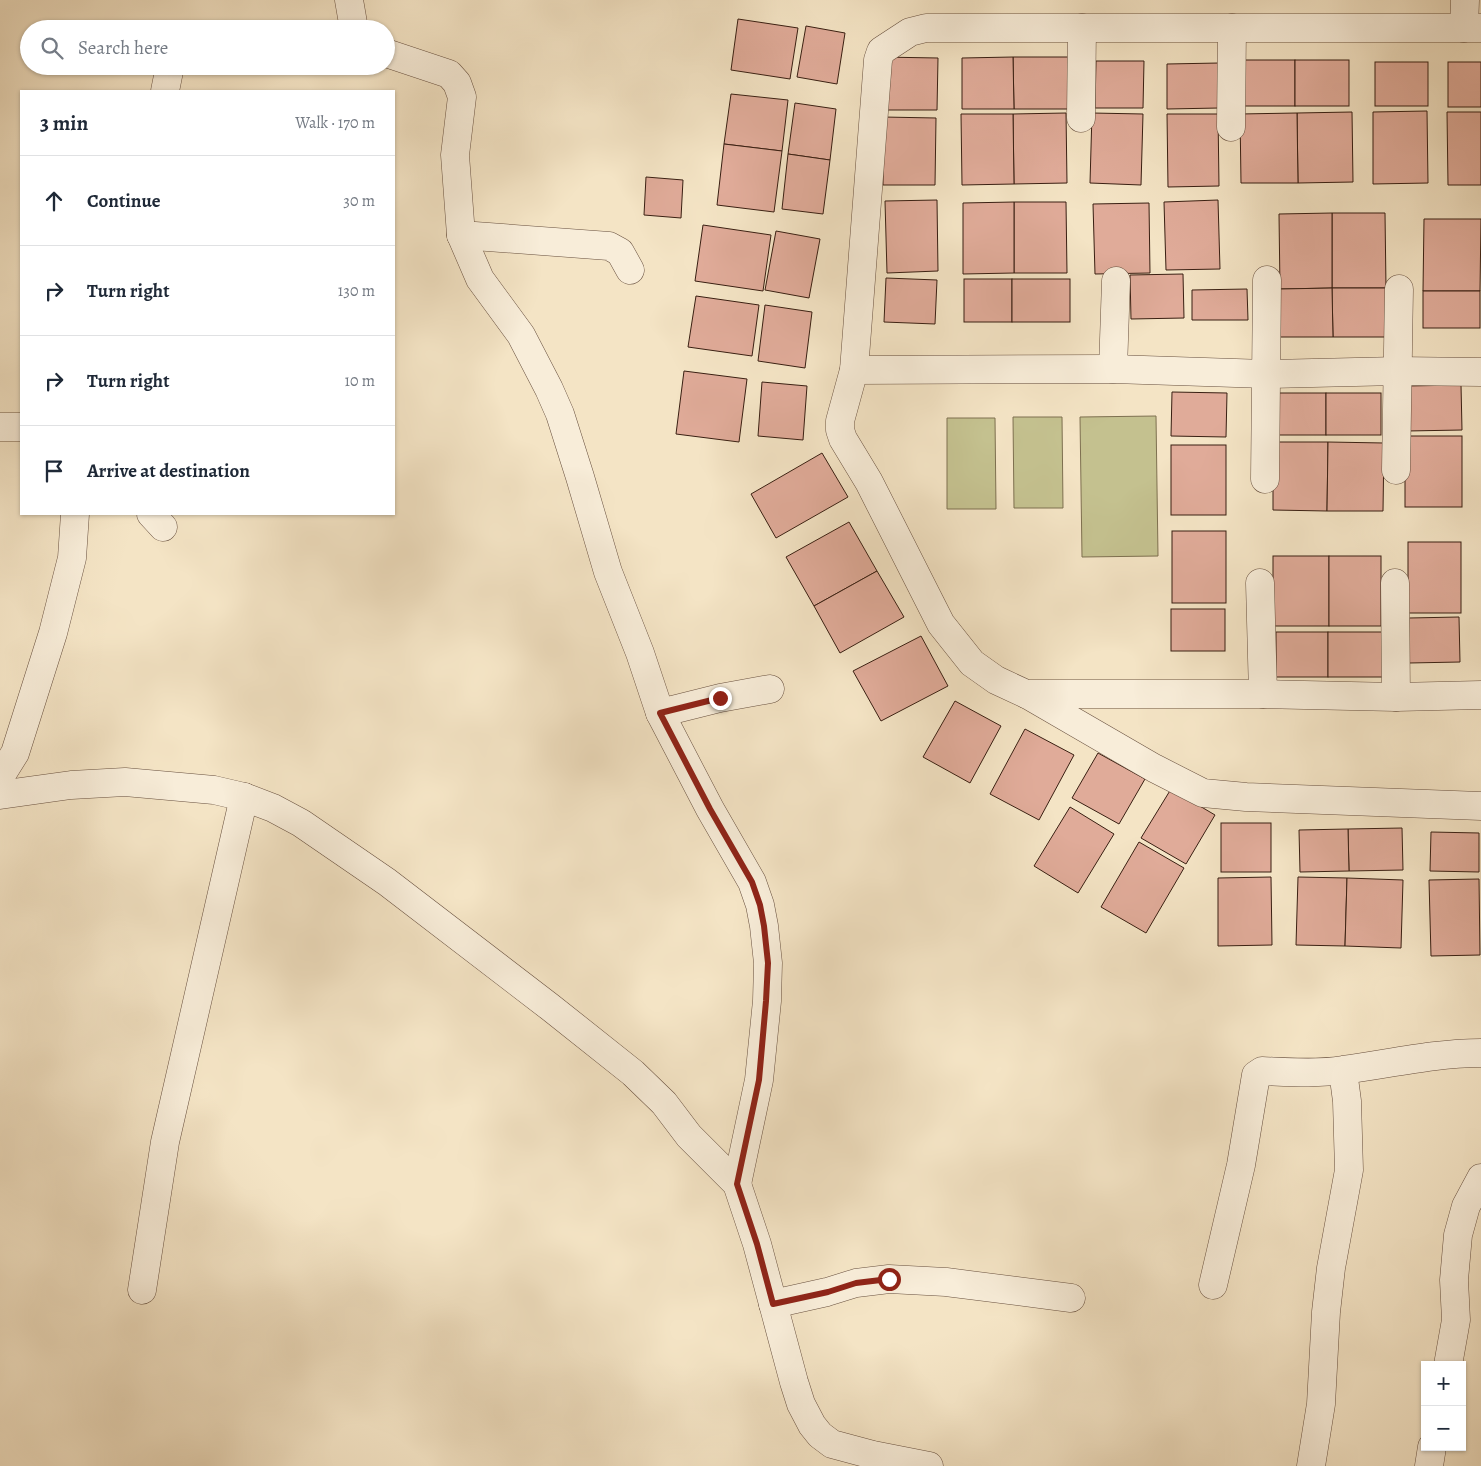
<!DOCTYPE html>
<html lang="en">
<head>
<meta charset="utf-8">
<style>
  body { margin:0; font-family:Alegreya,serif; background:#f6f6f7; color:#1f2937 }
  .controls { position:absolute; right:15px; bottom:15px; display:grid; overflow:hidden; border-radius:0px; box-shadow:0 1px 4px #0004 }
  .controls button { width:45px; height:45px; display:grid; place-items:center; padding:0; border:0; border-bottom:1px solid #e0e1e3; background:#fff; color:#1f2937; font:25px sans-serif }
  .stop { position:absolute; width:15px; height:15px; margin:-11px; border:4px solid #8f2418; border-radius:50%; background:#fff }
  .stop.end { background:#8f2418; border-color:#fff; box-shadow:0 1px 5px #0008 }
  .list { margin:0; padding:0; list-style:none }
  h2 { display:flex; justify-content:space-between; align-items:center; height:65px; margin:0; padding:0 20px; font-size:21px }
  h2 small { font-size:16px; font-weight:400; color:#747a83 }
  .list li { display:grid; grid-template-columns:32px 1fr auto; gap:15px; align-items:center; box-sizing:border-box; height:90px; padding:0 20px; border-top:1px solid #e0e1e3 }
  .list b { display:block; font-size:19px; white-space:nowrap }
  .list em { font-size:16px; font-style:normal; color:#747a83 }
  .icon { flex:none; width:28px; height:28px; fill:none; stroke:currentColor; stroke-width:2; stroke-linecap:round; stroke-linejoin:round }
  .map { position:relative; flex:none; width:1481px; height:1466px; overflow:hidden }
  .search { position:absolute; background:#fff; box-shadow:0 1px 4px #0004; left:20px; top:20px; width:375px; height:55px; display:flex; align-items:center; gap:12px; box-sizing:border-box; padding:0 18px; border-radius:28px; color:#747a83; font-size:19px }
  .panel { position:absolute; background:#fff; box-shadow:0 1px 4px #0004; left:20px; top:90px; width:375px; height:425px; border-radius:0px }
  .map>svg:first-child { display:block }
</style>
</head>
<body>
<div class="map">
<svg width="1481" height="1466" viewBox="0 0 1481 1466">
  <rect width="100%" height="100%" fill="#f4e4c5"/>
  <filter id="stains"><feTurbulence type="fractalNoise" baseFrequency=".004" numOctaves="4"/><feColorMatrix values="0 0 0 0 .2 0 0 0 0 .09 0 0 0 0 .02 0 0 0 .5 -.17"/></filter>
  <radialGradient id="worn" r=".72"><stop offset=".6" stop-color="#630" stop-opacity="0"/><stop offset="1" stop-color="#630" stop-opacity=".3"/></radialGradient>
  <g fill="#c4c18f" stroke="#7e7050">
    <polygon points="1156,416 1158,556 1082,557 1080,417"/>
    <polygon points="1013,417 1062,417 1063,508 1014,508"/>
    <polygon points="947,418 995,418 996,509 947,509"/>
  </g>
  <g fill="#e0ab99" stroke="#391f12">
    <polygon points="738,19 798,28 790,79 731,70"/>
    <polygon points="806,26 845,33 837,84 797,77"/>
    <polygon points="880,57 938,58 937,110 880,110"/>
    <polygon points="1013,57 1070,57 1070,109 1014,109"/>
    <polygon points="1013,57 1014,109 962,109 962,58"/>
    <rect x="1244" y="60" width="51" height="46"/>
    <rect x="1295" y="60" width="54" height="46"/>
    <polygon points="1096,61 1144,61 1143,108 1095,108"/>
    <rect x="1375" y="62" width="53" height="44"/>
    <rect x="1448" y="62" width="33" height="45"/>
    <polygon points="1219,63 1219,108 1167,109 1167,64"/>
    <polygon points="731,94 788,100 782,151 724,144"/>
    <polygon points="795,103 836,109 830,160 788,154"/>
    <polygon points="1427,111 1428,183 1373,184 1373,112"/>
    <polygon points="1352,112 1353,182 1298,183 1297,113"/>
    <polygon points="1447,112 1481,112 1481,185 1448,185"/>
    <polygon points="1066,113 1067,183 1014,184 1013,114"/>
    <polygon points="1092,113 1143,114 1141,185 1090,183"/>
    <polygon points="1297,113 1298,183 1241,183 1240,114"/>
    <polygon points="961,114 1013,114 1014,184 962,185"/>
    <polygon points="1167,114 1218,114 1219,186 1168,187"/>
    <polygon points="883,117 936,118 935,185 883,185"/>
    <polygon points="724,144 782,151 774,212 717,205"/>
    <polygon points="788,154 830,160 823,214 782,209"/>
    <polygon points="646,177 683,180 681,218 644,215"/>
    <polygon points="937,200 938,271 887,273 885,201"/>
    <polygon points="1218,200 1220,269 1166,270 1164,202"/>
    <polygon points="1014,202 1066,202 1067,273 1014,273"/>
    <polygon points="1014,202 1014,273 963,274 963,203"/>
    <polygon points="1149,203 1150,273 1095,274 1093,204"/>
    <polygon points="1332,213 1385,213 1386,288 1332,288"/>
    <polygon points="1332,213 1332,288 1280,289 1279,214"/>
    <polygon points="1424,219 1481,219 1480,291 1423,291"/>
    <polygon points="703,225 771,235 763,291 695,281"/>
    <polygon points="776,231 820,239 809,298 765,290"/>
    <polygon points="1183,274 1184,318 1131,319 1130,275"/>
    <polygon points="886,278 937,280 935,324 884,322"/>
    <rect x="964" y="279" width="48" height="43"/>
    <rect x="1012" y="279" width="58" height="43"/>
    <polygon points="1332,288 1386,288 1386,337 1333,337"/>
    <polygon points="1332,288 1333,337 1280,337 1280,289"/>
    <polygon points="1247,289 1248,320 1192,320 1192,290"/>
    <rect x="1423" y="291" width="57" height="37"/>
    <polygon points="696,296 759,305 752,356 688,347"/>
    <polygon points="765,305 812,312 805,368 758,361"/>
    <polygon points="684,371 747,379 739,442 676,434"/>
    <polygon points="762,382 807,386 803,440 758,436"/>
    <polygon points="1461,385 1462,430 1407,431 1407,386"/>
    <polygon points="1172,392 1227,393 1226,437 1171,436"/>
    <rect x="1277" y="393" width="49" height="42"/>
    <rect x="1326" y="393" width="55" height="42"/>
    <rect x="1405" y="436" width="57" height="71"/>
    <polygon points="1273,442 1328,442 1327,511 1273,510"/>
    <polygon points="1328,442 1384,443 1383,511 1327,511"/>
    <rect x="1171" y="445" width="55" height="70"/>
    <polygon points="822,453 848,497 776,538 751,494"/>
    <polygon points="849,522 877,571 814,606 786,557"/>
    <rect x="1172" y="531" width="54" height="72"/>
    <rect x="1408" y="542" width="53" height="71"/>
    <rect x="1273" y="556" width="56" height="70"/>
    <rect x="1329" y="556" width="52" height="70"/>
    <polygon points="877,571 904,617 840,653 814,606"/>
    <rect x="1171" y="609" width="54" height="42"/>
    <polygon points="1459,617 1460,662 1409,663 1409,618"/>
    <rect x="1276" y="632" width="52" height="45"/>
    <rect x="1328" y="632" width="55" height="45"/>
    <polygon points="921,636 948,686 881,721 853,671"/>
    <polygon points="955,701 1001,726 970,783 923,757"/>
    <polygon points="1025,729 1074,755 1039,820 990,794"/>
    <polygon points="1098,753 1145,779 1119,824 1072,798"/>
    <polygon points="1171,789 1215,815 1186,864 1141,838"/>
    <polygon points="1070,807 1114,834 1078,893 1034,866"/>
    <rect x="1221" y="823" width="50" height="49"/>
    <polygon points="1402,828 1403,870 1349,871 1348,829"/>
    <polygon points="1348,829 1349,871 1300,872 1299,830"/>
    <polygon points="1431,832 1479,833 1479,872 1430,871"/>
    <polygon points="1139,842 1184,868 1146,933 1101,907"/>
    <polygon points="1271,877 1272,945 1218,946 1218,878"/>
    <polygon points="1298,877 1347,878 1345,946 1296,945"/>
    <polygon points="1347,878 1403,880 1401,948 1345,946"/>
    <polygon points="1479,879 1480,955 1431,956 1429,880"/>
  </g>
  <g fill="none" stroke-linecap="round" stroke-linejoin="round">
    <defs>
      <g id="minor">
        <polyline points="349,0 354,29"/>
        <polyline points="1464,28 1465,0"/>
        <polyline points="1481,28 926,28 910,32 881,51 878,60 854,370 840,421 840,430 843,439 869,482 941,624 972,663 996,680 1026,694 1263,694 1396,697 1481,695"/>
        <polyline points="386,53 449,74 457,83 462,97 455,155 461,235 480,279 521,335 549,389 560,414 580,477 608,572 640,653 660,713 720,698 770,689"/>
        <polyline points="165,91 170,66"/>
        <polyline points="1081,118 1082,28"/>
        <polyline points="1231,127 1232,28"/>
        <polyline points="461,235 609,246 620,252 630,270"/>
        <polyline points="1113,369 1116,281"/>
        <polyline points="854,370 1113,369 1266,374 1398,371 1481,372"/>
        <polyline points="0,427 21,427"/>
        <polyline points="1396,470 1399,289"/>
        <polyline points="1265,479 1267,280"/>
        <polyline points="151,514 163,527"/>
        <polyline points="1260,583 1263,694"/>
        <polyline points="1395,583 1396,697"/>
        <polyline points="1028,695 1154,768 1203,793 1246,797 1481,806"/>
        <polyline points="660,713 710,809 752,882 760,905 764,926 768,963 767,1001 759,1080 737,1184"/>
        <polyline points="0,777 15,753 53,633 72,558 75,514"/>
        <polyline points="0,795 71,785 125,782 214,790 244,797 273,808 301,823 387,882 550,1007 633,1073 664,1103 689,1136 737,1184 757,1244 794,1382 801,1404 812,1425 820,1435 832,1444 873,1455 929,1466"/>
        <path d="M1213,1285L1241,1165L1256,1075L1262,1071C1289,1072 1317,1074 1343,1070C1389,1064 1434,1053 1481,1053"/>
        <polyline points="142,1290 165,1142 244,797"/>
        <polyline points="773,1304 827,1292 856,1283 889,1279 946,1282 1071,1298"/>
        <polyline points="1448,1365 1456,1320 1454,1280 1458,1235 1466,1206 1481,1178"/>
        <polyline points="1311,1466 1321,1404 1326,1312 1331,1268 1349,1170 1347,1101 1343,1071"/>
        <polyline points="1429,1466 1432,1447"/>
      </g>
    </defs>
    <use href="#minor" stroke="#68503f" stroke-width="29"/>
    <use href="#minor" stroke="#f8edd9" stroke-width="28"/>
  </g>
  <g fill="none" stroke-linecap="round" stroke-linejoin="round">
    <polyline stroke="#8f2418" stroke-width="6" points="720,698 660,713 710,809 752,882 760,905 764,926 768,963 766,1001 759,1080 737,1184 757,1244 773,1304 828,1292 856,1283 889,1279"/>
  </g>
  <rect width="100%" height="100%" filter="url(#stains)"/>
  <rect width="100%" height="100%" fill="url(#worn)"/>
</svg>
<div class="controls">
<button>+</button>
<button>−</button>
</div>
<div class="stop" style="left:889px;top:1279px"></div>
<div class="stop end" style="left:720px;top:698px"></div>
<div class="search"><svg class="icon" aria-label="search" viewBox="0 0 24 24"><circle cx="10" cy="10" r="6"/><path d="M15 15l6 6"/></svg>Search here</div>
<section class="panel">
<h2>3 min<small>Walk · 170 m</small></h2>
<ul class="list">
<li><svg class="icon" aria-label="ahead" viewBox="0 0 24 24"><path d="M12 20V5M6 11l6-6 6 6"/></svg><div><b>Continue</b></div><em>30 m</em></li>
<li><svg class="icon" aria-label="right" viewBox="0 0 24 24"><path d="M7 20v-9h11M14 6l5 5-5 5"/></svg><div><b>Turn right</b></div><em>130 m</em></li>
<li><svg class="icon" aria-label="right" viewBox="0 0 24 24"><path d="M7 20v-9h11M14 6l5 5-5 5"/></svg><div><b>Turn right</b></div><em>10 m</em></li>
<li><svg class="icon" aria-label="arrive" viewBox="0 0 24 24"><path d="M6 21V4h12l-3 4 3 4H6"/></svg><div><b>Arrive at destination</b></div></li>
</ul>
</section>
</div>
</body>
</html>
